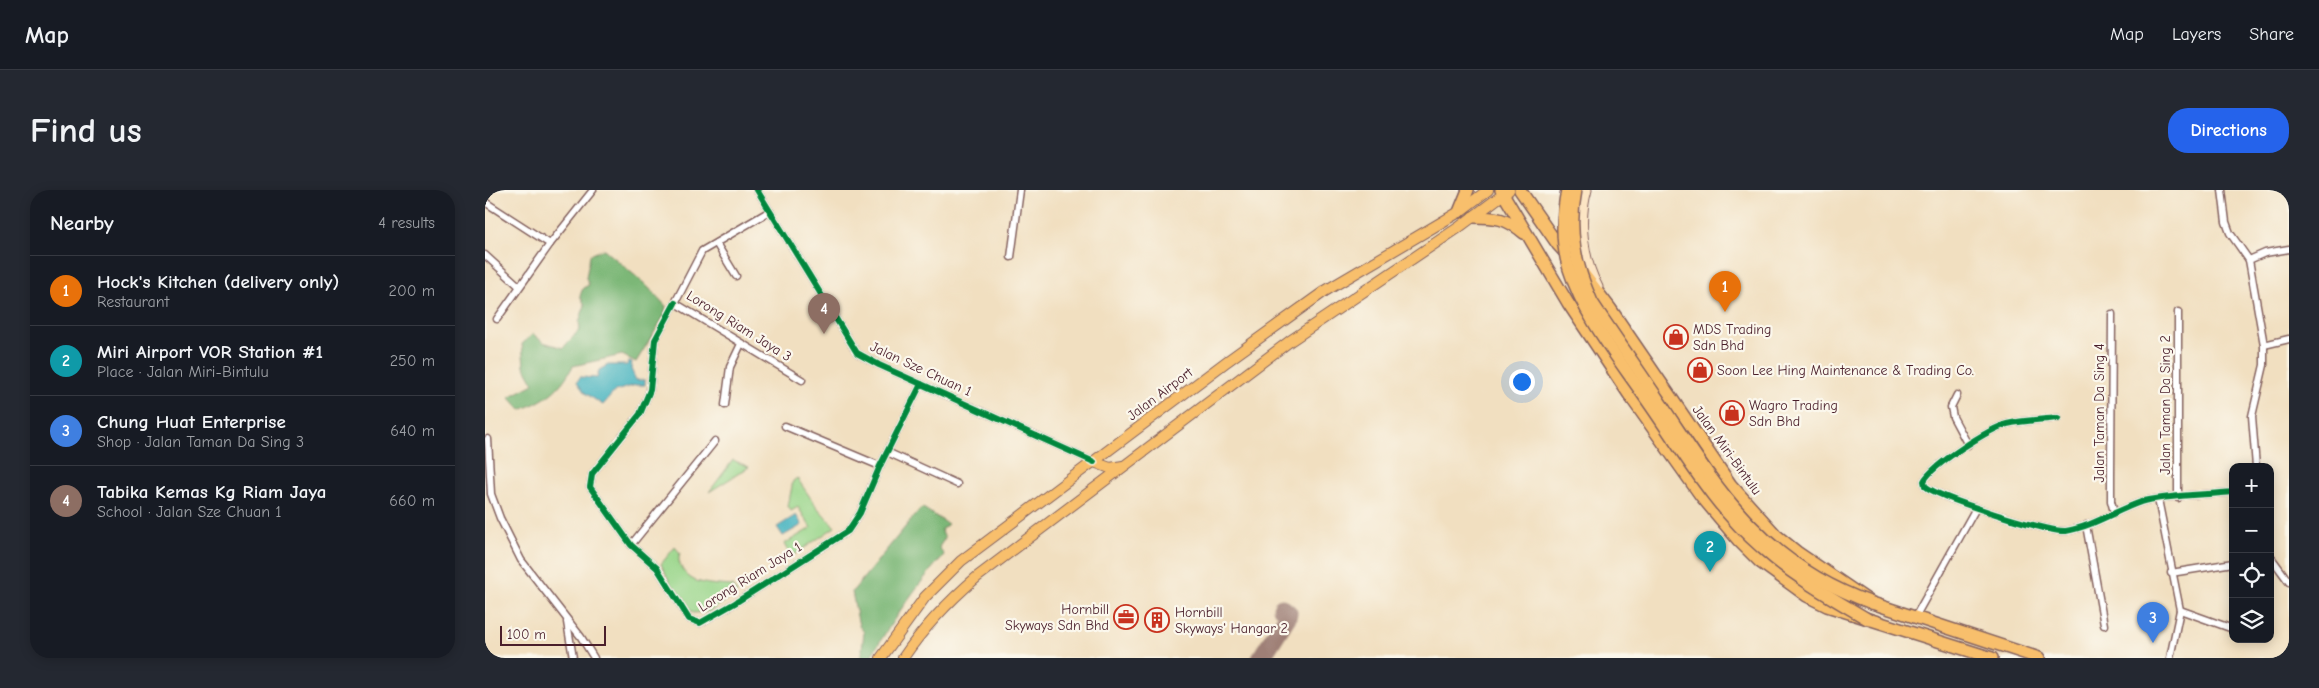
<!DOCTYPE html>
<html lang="en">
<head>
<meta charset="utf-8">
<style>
  body { margin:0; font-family:"Comic Neue",sans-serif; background:#242831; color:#f1f3f6 }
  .controls { position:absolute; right:15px; bottom:15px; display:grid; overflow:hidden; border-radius:10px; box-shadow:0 2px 12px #0003 }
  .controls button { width:45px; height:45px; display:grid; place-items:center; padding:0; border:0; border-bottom:1px solid #363941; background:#171b24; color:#f1f3f6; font:25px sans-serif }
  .scale { position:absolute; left:15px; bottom:12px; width:106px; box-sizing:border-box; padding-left:5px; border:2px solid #4a1f2b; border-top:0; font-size:14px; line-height:18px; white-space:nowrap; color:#4a1f2b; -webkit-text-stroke:4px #fbf7ec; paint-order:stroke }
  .you { position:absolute; left:1036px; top:191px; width:18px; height:18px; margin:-12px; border:4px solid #fff; border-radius:50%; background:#1a73e8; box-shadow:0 0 0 8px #1a73e833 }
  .badge { display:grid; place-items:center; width:32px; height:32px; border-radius:50%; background:#2563eb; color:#fff; font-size:16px; font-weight:700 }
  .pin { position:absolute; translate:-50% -41px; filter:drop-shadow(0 1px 2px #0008) }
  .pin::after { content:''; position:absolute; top:26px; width:18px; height:15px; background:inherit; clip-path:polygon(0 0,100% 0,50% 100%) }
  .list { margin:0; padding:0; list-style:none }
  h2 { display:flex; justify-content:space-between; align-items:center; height:65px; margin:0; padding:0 20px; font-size:21px }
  h2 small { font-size:16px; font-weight:400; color:#9ea1a6 }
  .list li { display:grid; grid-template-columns:32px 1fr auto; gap:15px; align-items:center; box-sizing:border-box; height:70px; padding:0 20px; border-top:1px solid #363941 }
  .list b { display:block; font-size:19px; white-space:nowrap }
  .list p { margin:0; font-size:16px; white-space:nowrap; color:#9ea1a6 }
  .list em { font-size:16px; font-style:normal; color:#9ea1a6 }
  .icon { flex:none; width:28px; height:28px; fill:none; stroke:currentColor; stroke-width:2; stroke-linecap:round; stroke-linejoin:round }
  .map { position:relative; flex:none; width:1804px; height:468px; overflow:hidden; border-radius:20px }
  header { display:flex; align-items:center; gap:30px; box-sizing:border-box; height:70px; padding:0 25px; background:#171b24; border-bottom:1px solid #363941 }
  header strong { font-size:24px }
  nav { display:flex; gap:28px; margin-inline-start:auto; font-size:18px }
  .intro { display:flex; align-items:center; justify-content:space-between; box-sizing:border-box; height:120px; padding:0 30px }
  h1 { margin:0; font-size:35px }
  .button { padding:12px 22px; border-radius:20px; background:#2563eb; color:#fff; font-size:18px; font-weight:700 }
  main { display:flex; gap:30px; padding:0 30px }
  aside { flex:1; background:#171b24; border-radius:20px; box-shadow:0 2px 12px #0003 }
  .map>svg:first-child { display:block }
</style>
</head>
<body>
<header>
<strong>Map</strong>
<nav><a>Map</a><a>Layers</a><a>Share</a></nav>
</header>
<div class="intro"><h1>Find us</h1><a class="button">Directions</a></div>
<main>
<aside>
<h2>Nearby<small>4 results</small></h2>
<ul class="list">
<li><span class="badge" style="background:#e8710a">1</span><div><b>Hock's Kitchen (delivery only)</b><p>Restaurant</p></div><em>200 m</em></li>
<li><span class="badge" style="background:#0f9aa8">2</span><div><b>Miri Airport VOR Station #1</b><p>Place · Jalan Miri-Bintulu</p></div><em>250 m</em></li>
<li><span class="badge" style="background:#3f7fe0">3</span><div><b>Chung Huat Enterprise</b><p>Shop · Jalan Taman Da Sing 3</p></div><em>640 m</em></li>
<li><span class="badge" style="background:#8d6e63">4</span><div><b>Tabika Kemas Kg Riam Jaya</b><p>School · Jalan Sze Chuan 1</p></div><em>660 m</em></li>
</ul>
</aside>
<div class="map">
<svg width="1804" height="468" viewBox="0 0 1804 468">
  <rect width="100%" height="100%" fill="#fbf7ec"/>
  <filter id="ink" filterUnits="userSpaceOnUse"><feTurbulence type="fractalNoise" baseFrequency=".02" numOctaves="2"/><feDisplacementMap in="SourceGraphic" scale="10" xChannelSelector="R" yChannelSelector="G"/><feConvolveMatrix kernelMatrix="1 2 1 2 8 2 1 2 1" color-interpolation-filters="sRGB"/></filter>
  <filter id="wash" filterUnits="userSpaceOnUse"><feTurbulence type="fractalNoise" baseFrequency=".0096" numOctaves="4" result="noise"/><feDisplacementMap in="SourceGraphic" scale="20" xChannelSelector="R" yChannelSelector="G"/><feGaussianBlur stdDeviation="1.12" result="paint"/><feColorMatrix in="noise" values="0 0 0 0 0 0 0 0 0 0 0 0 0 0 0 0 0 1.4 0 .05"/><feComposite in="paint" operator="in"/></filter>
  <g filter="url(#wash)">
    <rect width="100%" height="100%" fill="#f1dfc0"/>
    <g fill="#9ad68b" stroke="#727a5b">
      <polygon points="248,270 264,277 224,302"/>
      <polygon points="312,288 331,316 350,337 306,367 299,354 326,338 313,317 306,321 303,316 308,291"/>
      <path d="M190,357L195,363C190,375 203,390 215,392C225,395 236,395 247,396L252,403L224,422L208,423L189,401L176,374Z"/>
    </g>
    <g fill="#7bb777" stroke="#626b51">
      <path d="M119,59L161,95L181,116L180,125L151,172L137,165L88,176C74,201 62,209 36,220L24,207L49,194L39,176L37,154L48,144L58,152L78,158L95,139L94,132L100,115L95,106L98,98L104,95L101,88L105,65Z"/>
      <path d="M438,318L463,334L456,340L460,348L454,357L459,365C430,397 407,431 385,468H376L379,442L374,436L367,402L435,319Z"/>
    </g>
    <g fill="#43b2bf" stroke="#466875">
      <polygon points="144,171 147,172 146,179 151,190 160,190 160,195 151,195 130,201 118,215 100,203 92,192 95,187 112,188 114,180 123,175 142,175"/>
      <polygon points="311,325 317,335 298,346 292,337"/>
    </g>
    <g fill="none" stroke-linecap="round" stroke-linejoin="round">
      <polyline stroke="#9e7f76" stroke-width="19" points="776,468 802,427 803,423 797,418"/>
    </g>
  </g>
  <g filter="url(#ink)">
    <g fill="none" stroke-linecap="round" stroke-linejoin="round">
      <defs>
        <g id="street">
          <polyline points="272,0 372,163 394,175 609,272"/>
          <polyline points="1737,0 1741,32 1745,43 1764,70 1779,155 1779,175 1767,226 1771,277"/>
          <polyline points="0,12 65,54 108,0"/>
          <polyline points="285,21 217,61 190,113 317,190"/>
          <polyline points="231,53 251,86"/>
          <polyline points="0,65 34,96"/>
          <polyline points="526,67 535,0"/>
          <polyline points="1764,70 1780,63 1804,59"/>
          <polyline points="190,113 170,150 165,200 155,224 107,284 105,297 146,355 172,378 204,429 215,433 250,413 363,341 375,323 395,276 436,194"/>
          <polyline points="1627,124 1626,284 1626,311 1629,322"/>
          <polyline points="12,129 65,54"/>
          <polyline points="1779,155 1804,149"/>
          <polyline points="1472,205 1466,217 1468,227 1483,255"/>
          <polyline points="240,215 245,177 256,154"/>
          <path d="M1573,228C1556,230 1538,230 1522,234C1504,239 1447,275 1439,291L1440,296C1454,308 1564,343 1581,341C1607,337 1632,320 1656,312C1680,305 1722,305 1748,302"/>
          <polyline points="300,236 395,276"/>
          <polyline points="3,249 6,304 15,328 36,370 96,447 109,468"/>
          <polyline points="402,262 472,294"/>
          <polyline points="1693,308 1693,122"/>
          <polyline points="1673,309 1695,420 1685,468"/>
          <polyline points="1601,335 1619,435"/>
          <polyline points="146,355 230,251"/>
          <polyline points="1785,366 1804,392"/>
          <polyline points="1686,383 1748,373"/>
          <polyline points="1695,420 1748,439"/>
          <polyline points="1429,429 1491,318"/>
          <polyline points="82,432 88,468"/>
        </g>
        <path id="secondary" d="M1102,0C1093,31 1098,69 1113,97"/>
        <g id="primary">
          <polyline points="609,272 625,278 638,276"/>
          <polyline points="396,468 440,407 476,371 741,172 840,101 974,22 1003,0"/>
          <path d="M418,468C439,437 464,411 492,387L805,151L973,38L1024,0"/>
        </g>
        <g id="highway">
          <polyline points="1016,0 1083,113 1147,209 1216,306 1253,350 1275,372 1322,406 1342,416 1507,468"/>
          <polyline points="1035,0 1073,55 1084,67"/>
          <polyline points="974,22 983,0"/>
          <path d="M988,27C1011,27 1021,28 1039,43"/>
          <polyline points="1095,79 1125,118 1246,295 1291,345 1312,362 1387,413 1554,468"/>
        </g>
      </defs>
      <use href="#street" stroke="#84625f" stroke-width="9"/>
      <use href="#secondary" stroke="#84625f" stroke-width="11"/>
      <use href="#primary" stroke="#84625f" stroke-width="12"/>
      <use href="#highway" stroke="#84625f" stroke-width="14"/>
      <use href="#street" stroke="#fff" stroke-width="6"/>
      <use href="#secondary" stroke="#fce5c4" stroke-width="9"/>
      <use href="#primary" stroke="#f8bf6c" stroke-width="10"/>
      <use href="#highway" stroke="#f8bf6c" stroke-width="11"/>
      <defs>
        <g id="highway-bridge">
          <path d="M1082,0C1077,25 1076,54 1084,79C1099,127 1133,168 1161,209C1197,260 1229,317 1277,358C1309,387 1347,408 1384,430"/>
          <path d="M1091,0C1083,40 1090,74 1107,112C1128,144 1151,176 1173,209C1233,301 1278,374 1387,413"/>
        </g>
      </defs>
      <use href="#highway-bridge" stroke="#84625f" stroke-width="14" stroke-linecap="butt"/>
      <use href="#highway-bridge" stroke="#f8bf6c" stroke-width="11"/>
      <defs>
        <g id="cycleway">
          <polyline points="272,0 372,163 394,175 609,272"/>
          <polyline points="190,113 170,150 165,200 155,224 107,284 105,297 146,355 172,378 204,429 215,433 250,413 363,341 375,323 395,276 436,194"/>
          <path d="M1573,228C1556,230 1538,230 1522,234C1504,239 1447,275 1439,291L1440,296C1454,308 1564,343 1581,341C1607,337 1632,320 1656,312C1680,305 1722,305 1748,302"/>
        </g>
      </defs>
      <use href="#cycleway" stroke="#fbf7ec" stroke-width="9"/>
      <use href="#cycleway" stroke="#00873e" stroke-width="6"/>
    </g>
  </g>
  <defs>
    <symbol id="shop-ring" viewBox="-11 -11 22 22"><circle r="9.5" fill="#fbf7ec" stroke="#c8321e" stroke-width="1.5"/><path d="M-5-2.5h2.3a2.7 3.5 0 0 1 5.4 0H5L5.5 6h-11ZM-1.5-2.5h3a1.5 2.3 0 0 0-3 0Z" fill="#c8321e"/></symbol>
    <symbol id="office-ring" viewBox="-11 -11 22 22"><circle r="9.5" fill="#fbf7ec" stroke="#c8321e" stroke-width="1.5"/><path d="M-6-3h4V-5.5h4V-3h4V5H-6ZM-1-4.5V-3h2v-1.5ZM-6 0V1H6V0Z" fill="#c8321e"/></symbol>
    <symbol id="building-ring" viewBox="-11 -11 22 22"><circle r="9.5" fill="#fbf7ec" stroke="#c8321e" stroke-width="1.5"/><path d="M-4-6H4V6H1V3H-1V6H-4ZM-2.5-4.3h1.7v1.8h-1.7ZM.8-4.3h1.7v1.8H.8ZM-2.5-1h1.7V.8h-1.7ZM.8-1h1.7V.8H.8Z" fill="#c8321e"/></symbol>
  </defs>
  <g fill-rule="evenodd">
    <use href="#shop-ring" x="1177" y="133" width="28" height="28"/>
    <use href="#shop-ring" x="1201" y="166" width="28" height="28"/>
    <use href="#shop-ring" x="1233" y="209" width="28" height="28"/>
    <use href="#office-ring" x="627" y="413" width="28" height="28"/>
    <use href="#building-ring" x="658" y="416" width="28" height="28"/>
  </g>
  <g text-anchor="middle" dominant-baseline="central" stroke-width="4.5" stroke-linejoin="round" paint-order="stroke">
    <g font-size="14" fill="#4a1f2b" stroke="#fbf7ec">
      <text transform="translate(254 136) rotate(32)">Lorong Riam Jaya 3</text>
      <text transform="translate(436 179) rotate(25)">Jalan Sze Chuan 1</text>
      <text transform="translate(675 204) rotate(-37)">Jalan Airport</text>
      <text transform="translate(1680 215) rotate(-90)">Jalan Taman Da Sing 2</text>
      <text transform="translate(1614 223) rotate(-90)">Jalan Taman Da Sing 4</text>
      <text transform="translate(1242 260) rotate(54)">Jalan Miri-Bintulu</text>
      <text transform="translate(265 387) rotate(-32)">Lorong Riam Jaya 1</text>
    </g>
    <g font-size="14" fill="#4a1f2b" stroke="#fbf7ec" text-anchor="start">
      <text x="1208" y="139">MDS Trading<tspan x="1208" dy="16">Sdn Bhd</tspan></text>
      <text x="1232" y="180">Soon Lee Hing Maintenance &amp; Trading Co.</text>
      <text x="1264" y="215">Wagro Trading<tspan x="1264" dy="16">Sdn Bhd</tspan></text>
      <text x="624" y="419" text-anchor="end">Hornbill<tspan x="624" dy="16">Skyways Sdn Bhd</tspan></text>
      <text x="690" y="422">Hornbill<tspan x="690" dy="16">Skyways' Hangar 2</tspan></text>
    </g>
  </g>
</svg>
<div class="controls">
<button>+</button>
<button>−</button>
<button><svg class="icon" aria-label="locate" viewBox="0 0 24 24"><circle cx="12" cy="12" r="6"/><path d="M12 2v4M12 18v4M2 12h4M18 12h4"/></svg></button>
<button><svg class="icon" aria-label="layers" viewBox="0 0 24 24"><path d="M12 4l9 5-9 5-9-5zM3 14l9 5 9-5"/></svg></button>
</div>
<div class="scale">100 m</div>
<div class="you"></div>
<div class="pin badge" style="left:1240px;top:122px;background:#e8710a">1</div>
<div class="pin badge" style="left:1225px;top:382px;background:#0f9aa8">2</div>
<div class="pin badge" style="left:1668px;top:453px;background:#3f7fe0">3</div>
<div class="pin badge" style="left:339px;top:144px;background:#8d6e63">4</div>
</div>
</main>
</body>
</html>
